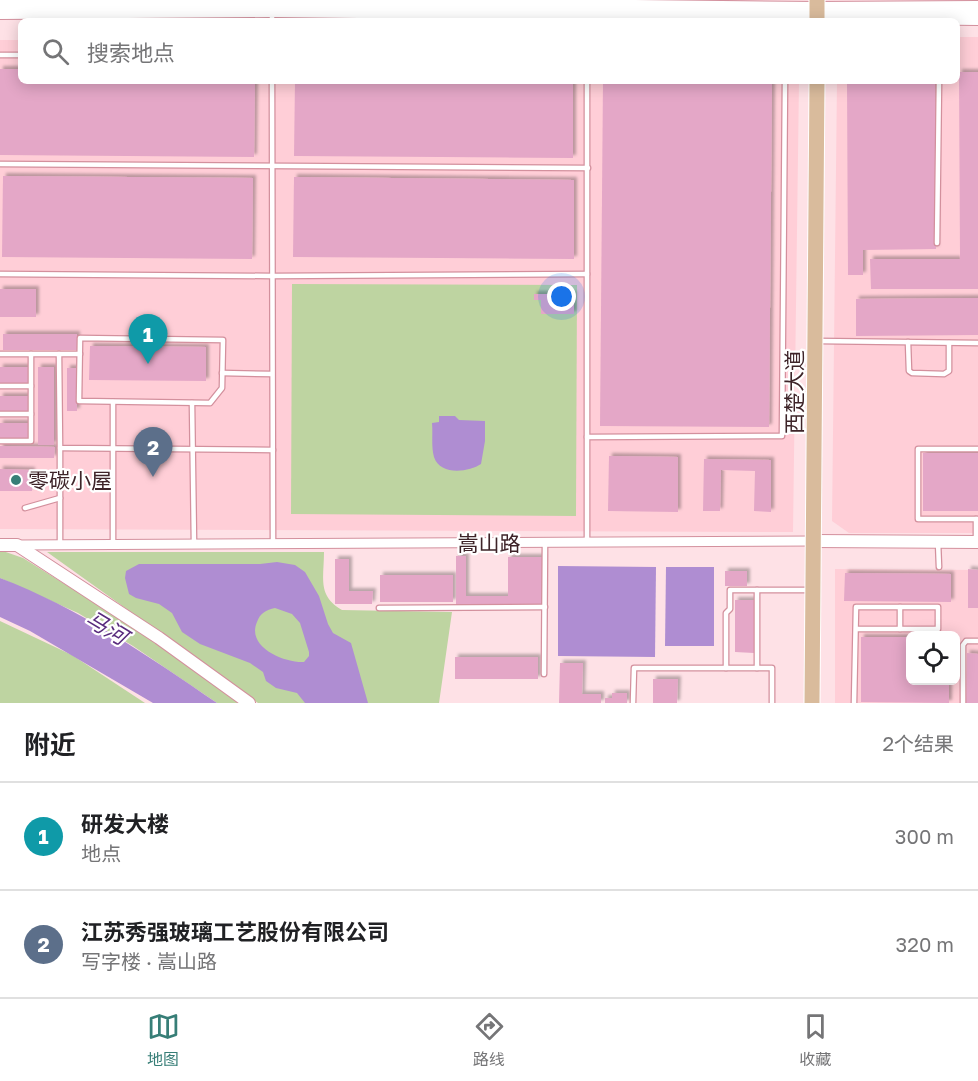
<!DOCTYPE html>
<html lang="zh">
<head>
<meta charset="utf-8">
<style>
  body { margin:0; font-family:"Golos Text","Noto Sans SC",sans-serif; background:#f2f2f2; color:#202124 }
  .controls { position:absolute; right:18px; bottom:18px; display:grid; overflow:hidden; border-radius:9px; box-shadow:0 3px 15px #0003 }
  .controls button { width:54px; height:54px; display:grid; place-items:center; padding:0; border:0; border-bottom:2px solid #e0e0e0; background:#fff; color:#202124; font:30px sans-serif }
  .you { position:absolute; left:562px; top:297px; width:21px; height:21px; margin:-15px; border:4px solid #fff; border-radius:50%; background:#1a73e8; box-shadow:0 0 0 9px #1a73e833 }
  .badge { display:grid; place-items:center; width:39px; height:39px; border-radius:50%; background:#377e77; color:#fff; font-size:20px; font-weight:700 }
  .pin { position:absolute; translate:-50% -50px; filter:drop-shadow(0 2px 3px #0008) }
  .pin::after { content:''; position:absolute; top:32px; width:21px; height:18px; background:inherit; clip-path:polygon(0 0,100% 0,50% 100%) }
  .list { margin:0; padding:0; list-style:none }
  h2 { display:flex; justify-content:space-between; align-items:center; height:78px; margin:0; padding:0 24px; font-size:26px }
  h2 small { font-size:20px; font-weight:400; color:#757577 }
  .list li { display:grid; grid-template-columns:39px 1fr auto; gap:18px; align-items:center; box-sizing:border-box; height:108px; padding:0 24px; border-top:2px solid #e0e0e0 }
  .list b { display:block; font-size:22px; white-space:nowrap }
  .list p { margin:0; font-size:20px; white-space:nowrap; color:#757577 }
  .list em { font-size:20px; font-style:normal; color:#757577 }
  .icon { flex:none; width:33px; height:33px; fill:none; stroke:currentColor; stroke-width:2; stroke-linecap:round; stroke-linejoin:round }
  .map { position:relative; flex:none; width:978px; height:703px; overflow:hidden }
  .search { position:absolute; background:#fff; box-shadow:0 3px 15px #0003; left:18px; right:18px; top:18px; height:66px; display:flex; align-items:center; gap:15px; box-sizing:border-box; padding:0 21px; border-radius:9px; color:#757577; font-size:22px }
  .sheet { height:294px; background:#fff }
  nav { display:flex; justify-content:space-around; align-items:center; box-sizing:border-box; height:84px; border-top:2px solid #e0e0e0; background:#fff; font-size:16px; color:#757577 }
  nav a { display:grid; justify-items:center; gap:3px }
  nav .on { color:#377e77 }
  .map>svg:first-child { display:block }
</style>
</head>
<body>
<div class="map">
<svg width="978" height="703" viewBox="0 0 978 703">
  <defs>
    <filter id="shadow"><feDropShadow dx="3" dy="-3" stdDeviation="1.5" flood-color="#0004"/></filter>
  </defs>
  <rect width="100%" height="100%" fill="#fee1e6"/>
  <g fill="#ffced7" fill-rule="evenodd">
    <polygon points="957,37 978,37 978,533 849,533 832,521 837,81 957,81"/>
    <polygon points="0,40 21,40 21,81 799,81 793,532 0,529"/>
    <path d="M835,569L978,570V703H835ZM910,636H956V680H910Z"/>
  </g>
  <g fill="#bed4a1">
    <polygon points="292,284 577,285 576,516 291,514"/>
    <polygon points="0,550 23,558 183,658 243,703 217,703 133,646 78,613 0,578"/>
    <path d="M47,552H324C324,578 317,596 342,610L452,612L439,703H258Z"/>
    <polygon points="0,621 72,655 145,703 0,703"/>
  </g>
  <g fill="#af8dd2" fill-rule="evenodd">
    <path d="M439,416H455L459,420L485,421V441L481,464C469,472 440,476 434,457C431,447 433,434 432,423L439,422Z"/>
    <path d="M277,562L295,565L305,572L319,596L328,624L333,633L351,643L368,703H305L297,693L276,688L266,681L263,672L250,663L200,644L182,632L172,613L159,604L136,598L129,594L125,578L126,571L139,564H260ZM275,608L292,614L300,623L309,652V656L304,662C284,663 246,647 257,622C260,613 266,610 275,608Z"/>
    <polygon points="558,566 656,567 655,657 558,656"/>
    <polygon points="666,567 714,567 714,646 665,646"/>
    <path d="M0,578C79,608 148,656 217,703H153L30,631L0,617Z"/>
  </g>
  <g fill="#e4a7c7" filter="url(#shadow)">
    <polygon points="0,69 21,69 21,81 255,81 254,157 0,155"/>
    <polygon points="959,72 978,72 978,289 871,289 870,259 960,259"/>
    <polygon points="295,81 573,81 573,158 294,156"/>
    <polygon points="603,81 772,81 769,427 600,426"/>
    <polygon points="847,81 935,81 936,249 863,250 863,275 848,275"/>
    <polygon points="3,176 253,178 252,259 2,257"/>
    <polygon points="294,177 574,180 574,259 293,257"/>
    <rect x="0" y="289" width="36" height="28"/>
    <polygon points="534,294 574,294 574,314 541,314 541,300 534,300"/>
    <polygon points="978,298 978,335 856,336 856,299"/>
    <rect x="3" y="334" width="74" height="16"/>
    <polygon points="90,346 206,347 206,381 89,380"/>
    <rect x="0" y="367" width="28" height="16"/>
    <rect x="38" y="367" width="16" height="78"/>
    <rect x="67" y="368" width="10" height="43"/>
    <rect x="0" y="396" width="28" height="16"/>
    <rect x="0" y="423" width="29" height="16"/>
    <polygon points="0,446 55,447 54,458 0,458"/>
    <rect x="923" y="453" width="55" height="58"/>
    <polygon points="609,456 678,457 678,512 608,511"/>
    <polygon points="704,459 771,460 771,512 754,511 755,471 721,470 720,511 703,511"/>
    <polygon points="0,469 32,470 32,491 0,491"/>
    <polygon points="456,556 466,556 466,596 508,596 508,557 543,557 543,605 456,605"/>
    <polygon points="335,559 349,559 349,591 373,591 372,604 335,604"/>
    <polygon points="968,569 978,570 978,608 968,608"/>
    <rect x="725" y="571" width="22" height="15"/>
    <polygon points="845,573 951,574 951,602 844,601"/>
    <rect x="380" y="575" width="73" height="27"/>
    <polygon points="735,600 754,600 754,653 735,652"/>
    <polygon points="861,637 910,637 910,680 949,680 949,703 861,702"/>
    <polygon points="967,653 978,654 978,703 966,703"/>
    <rect x="455" y="657" width="83" height="22"/>
    <polygon points="560,663 583,663 582,694 601,694 601,703 559,703"/>
    <polygon points="653,679 678,679 677,703 653,703"/>
    <polygon points="612,693 627,693 627,703 605,703 605,698 612,698"/>
  </g>
  <g fill="none" stroke-linecap="round" stroke-linejoin="round">
    <defs>
      <g id="service">
        <polyline points="272,12 272,21"/>
        <polyline points="0,55 21,55"/>
        <polyline points="272,81 273,544"/>
        <polyline points="0,164 588,168"/>
        <polyline points="937,243 939,81"/>
        <polyline points="0,274 272,276 587,274"/>
        <polygon points="80,338 223,340 222,388 210,403 79,401"/>
        <polyline points="818,341 978,343"/>
        <polyline points="908,342 909,371 912,373 944,374 949,371 949,343"/>
        <polyline points="0,354 80,354"/>
        <polyline points="59,354 60,448 273,450"/>
        <polyline points="222,373 272,374"/>
        <polyline points="0,386 31,386"/>
        <polyline points="113,402 113,544"/>
        <polyline points="192,403 194,544"/>
        <polyline points="0,414 31,414"/>
        <polyline points="587,437 782,436 785,81"/>
        <polyline points="0,441 31,441 31,354"/>
        <polyline points="978,449 918,449 918,519 978,519"/>
        <polyline points="25,508 60,498"/>
        <polyline points="976,519 976,539"/>
        <polyline points="587,542 587,81"/>
        <polyline points="938,542 939,567"/>
        <polyline points="60,544 60,448"/>
        <polyline points="379,608 545,607"/>
        <polyline points="900,629 900,607"/>
        <polyline points="726,668 726,613 730,609 730,590 757,590"/>
        <polyline points="757,668 757,590 809,590"/>
        <polyline points="544,674 545,542"/>
        <polyline points="633,703 634,668 772,668 772,703"/>
        <polyline points="854,703 856,607 938,607 938,629 856,629"/>
        <polyline points="963,703 963,645 966,641 978,641"/>
      </g>
      <polyline id="minor" points="17,545 814,541"/>
      <g id="tertiary">
        <polyline points="0,4 272,2 817,8 978,7"/>
        <polyline points="0,13 272,11 978,19"/>
        <polyline points="814,541 978,542"/>
        <polyline points="0,545 17,545 159,638 249,703"/>
      </g>
      <g id="primary">
        <polyline points="817,0 817,21"/>
        <polyline points="812,703 817,81"/>
      </g>
    </defs>
    <use href="#service" stroke="#d3909d" stroke-width="7"/>
    <use href="#minor" stroke="#d3909d" stroke-width="11"/>
    <use href="#tertiary" stroke="#d3909d" stroke-width="14"/>
    <use href="#primary" stroke="#fff" stroke-width="17"/>
    <use href="#service" stroke="#fff" stroke-width="4.5"/>
    <use href="#minor" stroke="#fff" stroke-width="9"/>
    <use href="#tertiary" stroke="#fff" stroke-width="12"/>
    <use href="#primary" stroke="#d9bb9c" stroke-width="15"/>
  </g>
  <circle fill="#377e77" stroke="#fff" stroke-width="2" cx="16" cy="480" r="6"/>
  <g text-anchor="middle" dominant-baseline="central" stroke-width="4.5" stroke-linejoin="round" paint-order="stroke">
    <g font-size="21" fill="#3e2429" stroke="#fff">
      <text transform="translate(794 392) rotate(-90)">西楚大道</text>
      <text x="489" y="543">嵩山路</text>
    </g>
    <g font-size="21" fill="#3e2429" stroke="#fff" text-anchor="start">
      <text x="28" y="480">零碳小屋</text>
    </g>
    <g font-size="22" font-style="italic" fill="#582b7d" stroke="#fff">
      <text transform="translate(107 627) rotate(31)">马河</text>
    </g>
  </g>
</svg>
<div class="controls">
<button><svg class="icon" aria-label="locate" viewBox="0 0 24 24"><circle cx="12" cy="12" r="6"/><path d="M12 2v4M12 18v4M2 12h4M18 12h4"/></svg></button>
</div>
<div class="you"></div>
<div class="pin badge" style="left:148px;top:364px;background:#0f9aa8">1</div>
<div class="pin badge" style="left:153px;top:477px;background:#5c6f8a">2</div>
<div class="search"><svg class="icon" aria-label="search" viewBox="0 0 24 24"><circle cx="10" cy="10" r="6"/><path d="M15 15l6 6"/></svg>搜索地点</div>
</div>
<section class="sheet">
<h2>附近<small>2个结果</small></h2>
<ul class="list">
<li><span class="badge" style="background:#0f9aa8">1</span><div><b>研发大楼</b><p>地点</p></div><em>300 m</em></li>
<li><span class="badge" style="background:#5c6f8a">2</span><div><b>江苏秀强玻璃工艺股份有限公司</b><p>写字楼 · 嵩山路</p></div><em>320 m</em></li>
</ul>
</section>
<nav>
<a class="on"><svg class="icon" aria-label="map" viewBox="0 0 24 24"><path d="M3 6l6-2 6 2 6-2v14l-6 2-6-2-6 2zM9 4v14M15 6v14"/></svg>地图</a>
<a><svg class="icon" aria-label="directions" viewBox="0 0 24 24"><path d="M12 3l9 9-9 9-9-9zM9 14v-3h6M13 9l2 2-2 2"/></svg>路线</a>
<a><svg class="icon" aria-label="saved" viewBox="0 0 24 24"><path d="M7 4h10v16l-5-4-5 4z"/></svg>收藏</a>
</nav>
</body>
</html>
